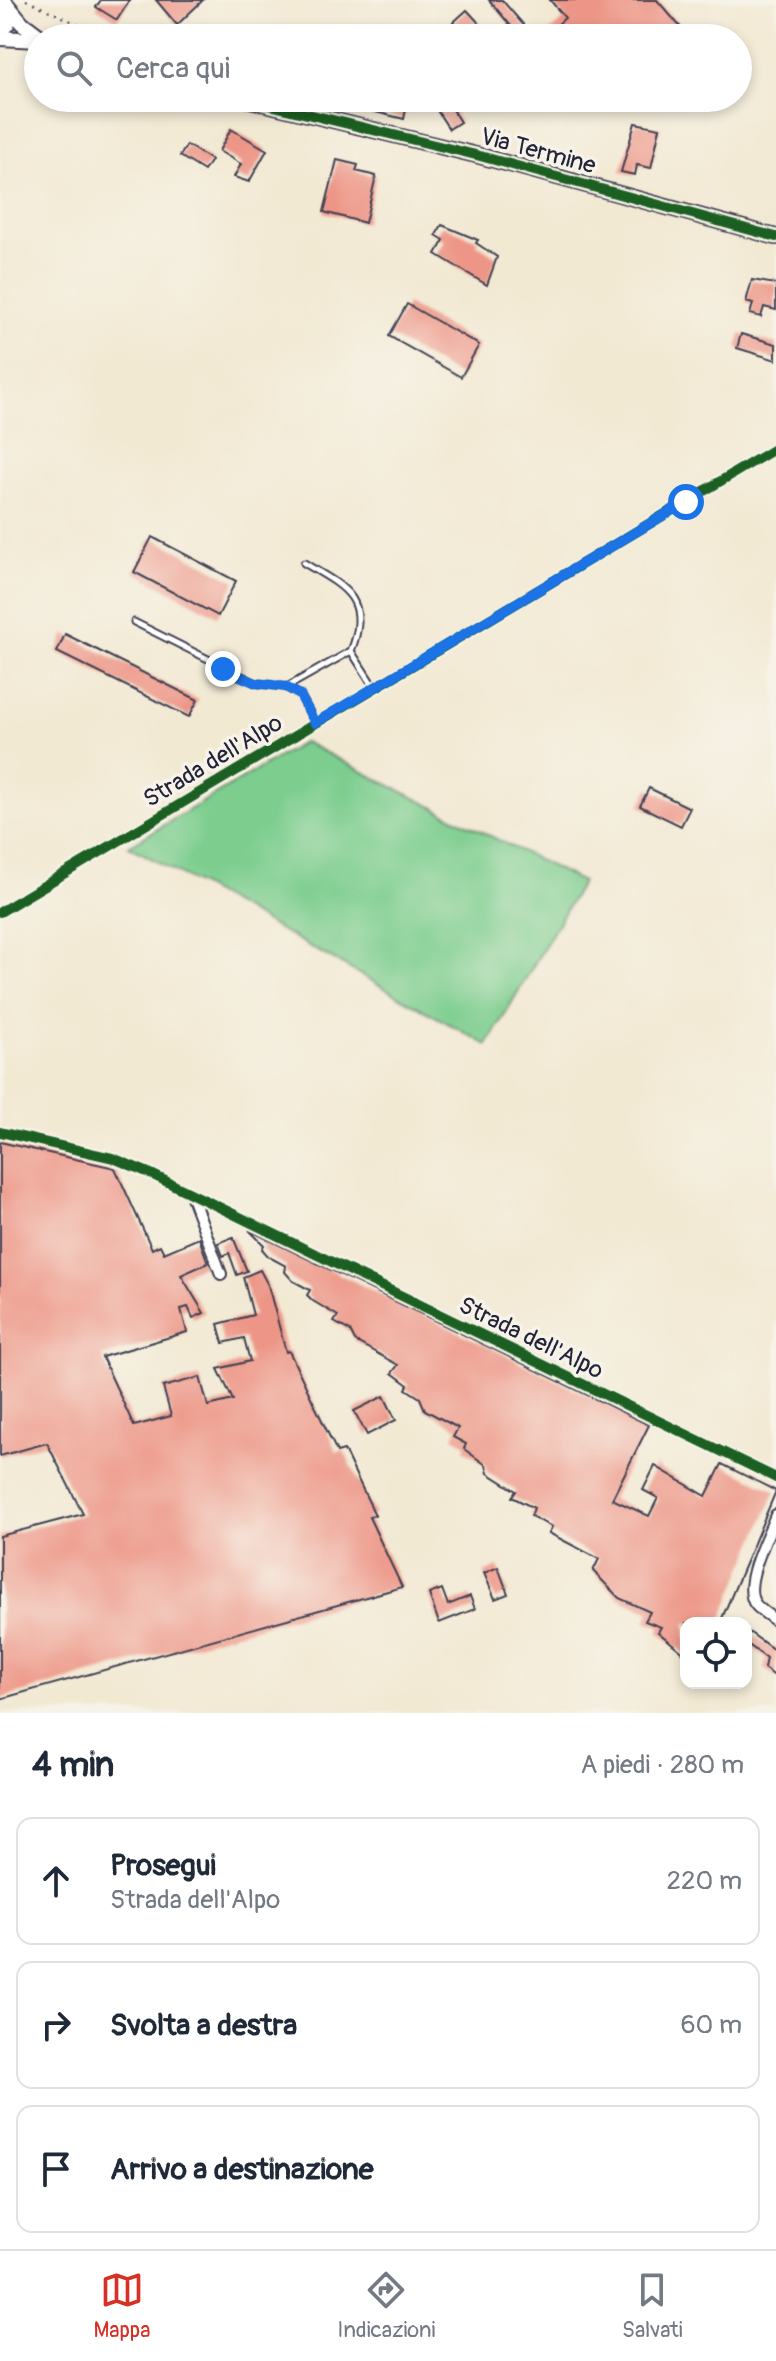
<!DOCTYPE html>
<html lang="it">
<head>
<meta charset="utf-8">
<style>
  body { margin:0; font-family:Pangolin,sans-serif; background:#f2f2f3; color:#1f2937 }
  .controls { position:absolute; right:24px; bottom:24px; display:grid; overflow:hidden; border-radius:16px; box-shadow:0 4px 12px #0003 }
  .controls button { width:72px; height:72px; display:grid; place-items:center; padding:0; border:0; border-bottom:2px solid #e0e1e3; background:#fff; color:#1f2937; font:40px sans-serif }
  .stop { position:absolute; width:24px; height:24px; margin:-18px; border:6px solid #1a73e8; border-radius:50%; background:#fff }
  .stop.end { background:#1a73e8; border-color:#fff; box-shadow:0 2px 8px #0008 }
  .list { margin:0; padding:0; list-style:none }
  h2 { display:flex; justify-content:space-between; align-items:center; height:104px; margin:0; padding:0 32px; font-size:34px }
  h2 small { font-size:26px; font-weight:400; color:#747a83 }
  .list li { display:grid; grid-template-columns:52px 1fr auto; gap:24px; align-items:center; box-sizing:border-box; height:128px; margin:0 16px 16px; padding:0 16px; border:2px solid #e0e1e3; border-radius:16px }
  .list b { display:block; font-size:30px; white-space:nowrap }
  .list p { margin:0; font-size:26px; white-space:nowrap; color:#747a83 }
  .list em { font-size:26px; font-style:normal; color:#747a83 }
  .icon { flex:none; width:44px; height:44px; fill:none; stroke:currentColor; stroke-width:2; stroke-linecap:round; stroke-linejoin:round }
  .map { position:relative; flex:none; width:776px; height:1713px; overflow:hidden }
  .search { position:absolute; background:#fff; box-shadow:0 4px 12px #0003; left:24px; right:24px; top:24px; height:88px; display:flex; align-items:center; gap:20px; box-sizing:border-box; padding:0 28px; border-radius:44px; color:#747a83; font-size:30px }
  .sheet { height:536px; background:#fff }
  nav { display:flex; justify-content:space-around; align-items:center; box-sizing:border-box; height:112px; border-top:2px solid #e0e1e3; background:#fff; font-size:22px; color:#747a83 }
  nav a { display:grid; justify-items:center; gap:4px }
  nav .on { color:#d93025 }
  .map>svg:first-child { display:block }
</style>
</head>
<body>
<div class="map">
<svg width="776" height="1713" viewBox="0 0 776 1713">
  <rect width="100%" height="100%" fill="#f7f3e8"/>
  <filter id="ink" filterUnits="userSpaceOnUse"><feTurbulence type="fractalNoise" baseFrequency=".0125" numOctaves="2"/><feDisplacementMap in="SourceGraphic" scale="16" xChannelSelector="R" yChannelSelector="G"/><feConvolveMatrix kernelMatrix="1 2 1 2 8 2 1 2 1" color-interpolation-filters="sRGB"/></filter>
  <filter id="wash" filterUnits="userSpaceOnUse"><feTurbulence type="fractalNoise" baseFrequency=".006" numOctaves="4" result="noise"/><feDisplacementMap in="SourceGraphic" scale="32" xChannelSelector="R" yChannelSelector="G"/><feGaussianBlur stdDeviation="1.8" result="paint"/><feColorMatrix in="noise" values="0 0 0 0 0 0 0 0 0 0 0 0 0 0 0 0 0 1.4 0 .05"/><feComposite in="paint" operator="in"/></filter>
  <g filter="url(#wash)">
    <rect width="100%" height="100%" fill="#f2e9d3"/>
    <polygon fill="#7ccd8e" stroke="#4f7864" stroke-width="2" points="304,742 582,882 487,1045 129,846"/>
    <g id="blocks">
      <g fill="#ed9687">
        <polygon points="101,0 130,0 117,20 96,7"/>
        <polygon points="156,0 203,0 177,25"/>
        <polygon points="489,0 502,0 535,38 509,38 516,32"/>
        <polygon points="550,0 657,0 690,38 542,38 565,18"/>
        <polygon points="467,10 479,23 461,38 436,38"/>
        <polygon points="362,98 408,98 404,119 359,108"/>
        <polygon points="429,98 445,98 460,122 449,129"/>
        <polygon points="635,123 660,128 651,168 637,165 635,175 621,172"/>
        <polygon points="231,129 267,150 249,182 234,177 241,164 219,151"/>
        <polygon points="187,145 211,160 204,171 180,156"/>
        <polygon points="337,160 358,165 356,171 376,176 365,223 324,212"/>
        <polygon points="442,225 478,240 476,243 497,257 487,285 436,254 444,240 436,235"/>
        <polygon points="752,280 776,284 776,310 764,307 761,317 750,314 753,304 746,302"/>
        <polygon points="407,304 479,345 461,377 389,336"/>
        <polygon points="741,334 776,344 776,360 737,348"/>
        <polygon points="152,537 236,581 218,616 134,572"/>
        <polygon points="65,634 198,700 189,717 57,652"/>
        <polygon points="649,788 690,808 681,826 640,806"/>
        <polygon points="0,1142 115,1168 152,1249 160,1245 164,1253 199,1238 208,1263 181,1275 204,1313 193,1318 188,1307 181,1309 187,1332 102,1357 134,1426 171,1416 163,1387 200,1377 208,1406 233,1400 218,1369 250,1361 244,1338 223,1343 218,1324 253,1315 243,1277 260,1270 268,1285 286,1352 289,1351 337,1452 344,1450 375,1515 369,1517 402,1587 0,1699 0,1536 83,1514 47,1443 0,1456"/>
        <polygon points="249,1230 649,1425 612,1499 649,1516 658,1498 643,1490 655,1466 706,1496 722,1464 776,1491 720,1623 686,1623 686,1655 658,1632 661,1627 645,1621 650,1612 619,1598 593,1571 599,1559 549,1533 552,1527 531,1516 534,1508 512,1497 516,1491 488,1473 486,1465 464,1449 466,1444 453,1437 458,1428 425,1410 420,1398 406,1389 408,1385 392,1373 398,1365 355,1341 350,1331 334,1322 338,1316 313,1301 307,1295 310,1290 293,1281 285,1272 286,1266 269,1257 262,1249 264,1245"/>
        <polygon points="233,1237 247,1271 237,1275 229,1253 223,1256 218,1243"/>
        <polygon points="384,1396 396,1420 367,1435 354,1411"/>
        <polygon points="498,1567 508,1594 495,1599 484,1573"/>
        <polygon points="442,1589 448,1605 470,1596 475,1609 439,1623 429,1594"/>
        <polygon points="746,1630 773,1649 776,1645 776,1677 764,1668 766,1658 746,1643"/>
      </g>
    </g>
  </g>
  <g filter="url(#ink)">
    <use href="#blocks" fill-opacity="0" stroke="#414052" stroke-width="2"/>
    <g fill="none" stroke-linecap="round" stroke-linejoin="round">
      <defs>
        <g id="lane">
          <path d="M304,563C345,587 372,599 351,651L374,687"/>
          <polyline points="134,622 256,683 286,687 300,695 315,722"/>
          <polyline points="287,687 351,651"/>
        </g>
        <g id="street">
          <polyline points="0,912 776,448"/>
          <polyline points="0,1132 113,1158 149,1173 776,1478"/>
          <polyline points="192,1197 221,1274"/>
          <path d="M776,1515C768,1536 740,1587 756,1605C761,1611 770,1616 776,1621"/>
        </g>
        <g id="secondary">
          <polyline points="3,0 22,23 42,38"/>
          <polyline points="0,31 7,24 2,2"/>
          <polyline points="0,38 38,40"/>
          <polyline points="242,98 480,156 776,237"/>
        </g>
      </defs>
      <use href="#lane" stroke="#414052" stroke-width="9"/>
      <use href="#street" stroke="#414052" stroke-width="14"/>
      <use href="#secondary" stroke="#414052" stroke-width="18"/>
      <polyline stroke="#414052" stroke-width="2" stroke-dasharray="2 6" stroke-linecap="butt" points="26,0 84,27 91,38"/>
      <use href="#lane" stroke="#fff" stroke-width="5"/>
      <use href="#street" stroke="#fff" stroke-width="10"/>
      <use href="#secondary" stroke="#fff" stroke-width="14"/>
      <defs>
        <g id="cycleway">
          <polyline points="242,98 480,156 776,237"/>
          <polyline points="0,912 776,448"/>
          <polyline points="0,1132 113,1158 149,1173 776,1478"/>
        </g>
      </defs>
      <use href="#cycleway" stroke="#f7f3e8" stroke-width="15"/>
      <use href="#cycleway" stroke="#1b5e20" stroke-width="10"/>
    </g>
  </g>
  <g fill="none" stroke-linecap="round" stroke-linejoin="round" filter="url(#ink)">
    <polyline stroke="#1a73e8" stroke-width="10" points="223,669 256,683 286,687 300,695 315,723 686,502"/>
  </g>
  <g text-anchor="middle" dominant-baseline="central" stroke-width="7" stroke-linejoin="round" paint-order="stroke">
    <g font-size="24" fill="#22223b" stroke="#f7f3e8">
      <text transform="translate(538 151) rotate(15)">Via Termine</text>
      <text transform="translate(213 761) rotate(-31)">Strada dell'Alpo</text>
      <text transform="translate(531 1338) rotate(26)">Strada dell'Alpo</text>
    </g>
  </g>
</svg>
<div class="controls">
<button><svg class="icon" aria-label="locate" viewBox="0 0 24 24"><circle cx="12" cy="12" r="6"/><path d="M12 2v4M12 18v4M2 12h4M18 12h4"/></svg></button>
</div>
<div class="stop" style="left:686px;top:502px"></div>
<div class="stop end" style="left:223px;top:669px"></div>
<div class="search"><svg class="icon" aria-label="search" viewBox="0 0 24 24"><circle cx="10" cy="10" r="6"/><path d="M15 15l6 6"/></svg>Cerca qui</div>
</div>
<section class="sheet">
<h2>4 min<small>A piedi · 280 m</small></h2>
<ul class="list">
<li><svg class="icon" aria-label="ahead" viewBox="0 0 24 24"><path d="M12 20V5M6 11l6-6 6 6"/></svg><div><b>Prosegui</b><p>Strada dell'Alpo</p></div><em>220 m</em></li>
<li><svg class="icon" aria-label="right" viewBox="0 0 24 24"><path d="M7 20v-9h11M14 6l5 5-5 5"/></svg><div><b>Svolta a destra</b></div><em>60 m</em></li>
<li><svg class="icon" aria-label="arrive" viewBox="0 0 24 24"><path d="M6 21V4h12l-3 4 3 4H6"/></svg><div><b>Arrivo a destinazione</b></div></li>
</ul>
</section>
<nav>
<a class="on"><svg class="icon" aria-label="map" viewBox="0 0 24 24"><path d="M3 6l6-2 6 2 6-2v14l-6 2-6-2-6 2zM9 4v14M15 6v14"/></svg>Mappa</a>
<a><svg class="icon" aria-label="directions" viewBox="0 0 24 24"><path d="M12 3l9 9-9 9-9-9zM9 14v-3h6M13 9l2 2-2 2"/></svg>Indicazioni</a>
<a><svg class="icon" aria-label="saved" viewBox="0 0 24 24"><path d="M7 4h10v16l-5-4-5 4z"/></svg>Salvati</a>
</nav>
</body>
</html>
